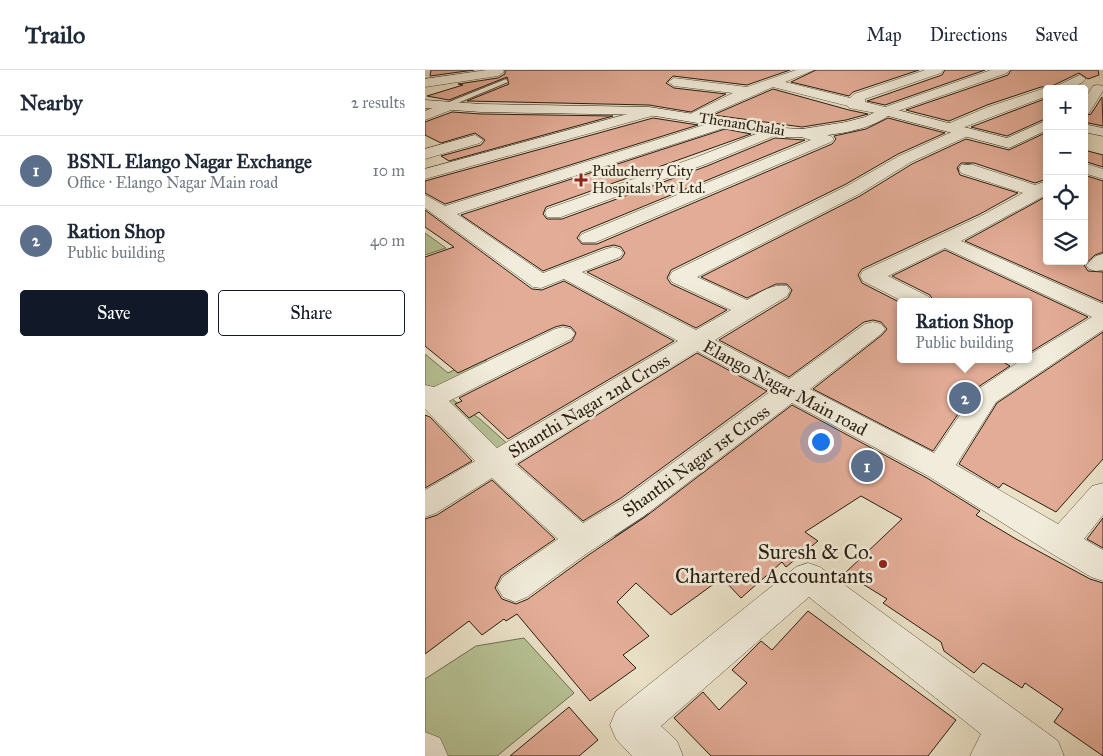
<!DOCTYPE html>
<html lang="en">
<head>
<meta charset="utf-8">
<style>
  body { margin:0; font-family:"IM FELL Great Primer",serif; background:#f6f6f7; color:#1f2937 }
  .controls { position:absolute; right:15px; top:15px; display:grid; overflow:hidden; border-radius:5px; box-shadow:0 2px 12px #0003 }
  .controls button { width:45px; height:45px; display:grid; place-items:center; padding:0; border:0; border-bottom:1px solid #e0e1e3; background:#fff; color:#1f2937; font:25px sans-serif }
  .you { position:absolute; left:395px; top:371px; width:18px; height:18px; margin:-12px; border:4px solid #fff; border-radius:50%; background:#1a73e8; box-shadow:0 0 0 8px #1a73e833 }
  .badge { display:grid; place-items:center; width:32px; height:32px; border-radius:50%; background:#111827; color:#fff; font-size:16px; font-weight:700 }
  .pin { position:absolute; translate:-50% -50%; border:2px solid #fff; box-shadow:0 1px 5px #0006 }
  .popup { position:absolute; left:472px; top:228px; width:135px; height:65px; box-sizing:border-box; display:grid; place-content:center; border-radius:5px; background:#fff; filter:drop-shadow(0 1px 4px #0005); font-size:16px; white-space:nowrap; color:#747a83 }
  .popup b { font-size:19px; color:#1f2937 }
  .popup::after { content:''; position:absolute; left:50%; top:100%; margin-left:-10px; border:10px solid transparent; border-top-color:#fff }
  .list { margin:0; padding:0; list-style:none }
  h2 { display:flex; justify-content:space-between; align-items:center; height:65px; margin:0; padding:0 20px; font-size:21px }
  h2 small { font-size:16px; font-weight:400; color:#747a83 }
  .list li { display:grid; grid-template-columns:32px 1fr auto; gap:15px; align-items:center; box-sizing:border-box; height:70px; padding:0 20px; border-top:1px solid #e0e1e3 }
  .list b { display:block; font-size:19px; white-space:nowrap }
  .list p { margin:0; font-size:16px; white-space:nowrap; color:#747a83 }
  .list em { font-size:16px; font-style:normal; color:#747a83 }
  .actions { display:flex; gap:10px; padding:15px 20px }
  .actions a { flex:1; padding:11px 0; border:1px solid #111827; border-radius:5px; text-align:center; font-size:18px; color:#111827 }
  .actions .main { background:#111827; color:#fff }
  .icon { flex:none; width:28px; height:28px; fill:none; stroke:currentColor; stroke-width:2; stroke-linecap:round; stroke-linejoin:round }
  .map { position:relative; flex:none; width:678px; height:686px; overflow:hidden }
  header { display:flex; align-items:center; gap:30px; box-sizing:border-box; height:70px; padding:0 25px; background:#fff; border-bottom:1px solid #e0e1e3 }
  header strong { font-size:24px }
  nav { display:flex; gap:28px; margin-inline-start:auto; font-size:18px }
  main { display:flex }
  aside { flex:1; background:#fff }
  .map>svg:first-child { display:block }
</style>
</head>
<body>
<header>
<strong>Trailo</strong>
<nav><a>Map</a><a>Directions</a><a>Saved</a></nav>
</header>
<main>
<aside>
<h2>Nearby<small>2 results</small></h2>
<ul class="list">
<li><span class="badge" style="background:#5c6f8a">1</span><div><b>BSNL Elango Nagar Exchange</b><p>Office · Elango Nagar Main road</p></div><em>10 m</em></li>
<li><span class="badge" style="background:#5c6f8a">2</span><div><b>Ration Shop</b><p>Public building</p></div><em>40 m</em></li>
</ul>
<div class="actions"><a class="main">Save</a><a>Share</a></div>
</aside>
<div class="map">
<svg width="678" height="686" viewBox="0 0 678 686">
  <rect width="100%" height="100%" fill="#eae1c7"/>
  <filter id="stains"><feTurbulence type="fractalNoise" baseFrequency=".004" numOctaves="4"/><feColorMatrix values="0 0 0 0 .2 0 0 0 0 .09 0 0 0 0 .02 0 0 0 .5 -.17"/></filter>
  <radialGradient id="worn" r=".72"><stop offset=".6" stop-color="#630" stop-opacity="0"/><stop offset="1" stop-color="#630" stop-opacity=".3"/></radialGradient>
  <g fill="#b7c295" stroke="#707052">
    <polygon points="0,163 21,178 0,185"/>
    <polygon points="0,284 23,303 55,287 66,294 9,322 0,315"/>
    <polygon points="24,327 55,349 86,377 70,387 15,332"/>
    <polygon points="99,568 149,623 72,686 14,686 0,667 0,609 51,576"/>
  </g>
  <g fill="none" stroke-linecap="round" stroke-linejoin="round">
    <g fill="#6c7e74" fill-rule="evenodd">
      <polygon points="551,87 555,88 526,106 522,105"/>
      <polygon points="222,443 225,444 226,446 225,448 194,466 191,467 188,466 187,464 188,462"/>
    </g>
  </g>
  <g fill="#e3ac97" stroke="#291d10">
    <polygon points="6,0 49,0 5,6"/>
    <polygon points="80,0 365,0 322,15 248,6 241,13 249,18 301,24 266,42 224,35 42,31 84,14 82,7 24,30 2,26 38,15 33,14 73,8 80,4"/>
    <polygon points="391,0 494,0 428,22 424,26 366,12"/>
    <polygon points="520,0 560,0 460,35 442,31 517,5"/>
    <polygon points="586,0 673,0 674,5 663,9 654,3 625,17 616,17 562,35 524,51 481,40 583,5"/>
    <polygon points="348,19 424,40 443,44 421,50 377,57 288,45"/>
    <polygon points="677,27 678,56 659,52 659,46 666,44"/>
    <polygon points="622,28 622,48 582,66 546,57"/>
    <polygon points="27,42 56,44 188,46 24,91 16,86 56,75 60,70 50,63 16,73 0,65 0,52"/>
    <polygon points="228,48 273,55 20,134 0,123 0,111"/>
    <polygon points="463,48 520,63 473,84 421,114 246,200 242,208 246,214 302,240 271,258 162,202 196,189 200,183 196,177 189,175 180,177 118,201 36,145 300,59 326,64 121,137 118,144 122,149 137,149 282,96 350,68 380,70 156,162 152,168 157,174 172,174 407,74 411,69 409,66 441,59"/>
    <polygon points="622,62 622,109 610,113 549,93 536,93 532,98 535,105 593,123 555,144 437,199 433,205 437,213 476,233 476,289 573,289 585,296 550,319 508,381 388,319 457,265 462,259 456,252 448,250 439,252 364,307 294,270 363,228 367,220 362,214 351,214 322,228 276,207 435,126 487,94 541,69 584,80"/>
    <polygon points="659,80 678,85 678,97 659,91"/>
    <polygon points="659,105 678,111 678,182 670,185 659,195 663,201 678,202 678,232 540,171 622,126 622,191 659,191"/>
    <polygon points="0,140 107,219 117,220 139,211 249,271 83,369 54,342 44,348 30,334 37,331 34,328 147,271 151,263 146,257 138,255 130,257 33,303 0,276 0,187 29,177 0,157"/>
    <polygon points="520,180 663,247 604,283 604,232 509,232 505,225 467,206"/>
    <polygon points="678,262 678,389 631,442 578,413 574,418 534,394 572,333"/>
    <polygon points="272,283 342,321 196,428 158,451 93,394"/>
    <polygon points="367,335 502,408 555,441 551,445 591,469 665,509 678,513 678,686 629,652 638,639 600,613 597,618 558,593 549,603 519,581 516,572 458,533 462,529 420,503 477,449 436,426 380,462 393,471 361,497 357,492 316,528 297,508 246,545 211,513 192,532 224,566 198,585 211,598 165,631 92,544 81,551 79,549 57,565 44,551 0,584 0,449 12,445 67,410 130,469 76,506 70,518 77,529 91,534 103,529 162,486 220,447"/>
    <polygon points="0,345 5,347 47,391 0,418"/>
    <polygon points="678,448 678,478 662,469"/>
    <polygon points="383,541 531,650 503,686 286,686 249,648 278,622 294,640 322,613 307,600 336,571 347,580"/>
    <polygon points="144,637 173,670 154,686 85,686"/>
  </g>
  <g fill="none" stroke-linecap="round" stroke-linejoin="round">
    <defs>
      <polygon id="lane" points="81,9 83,12 21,38 14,36"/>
      <g id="street">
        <polygon points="62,0 78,0 79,2 73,6 0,17 0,9"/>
        <polygon points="371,0 389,0 360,12 425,28 429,24 500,0 518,0 516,3 440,29 440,32 460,37 566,0 584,0 582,3 461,45 424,38 423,36 348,17 270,51 265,50 263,47 265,44 308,23 249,16 243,12 249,8 322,17"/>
        <path d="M655,5L661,9C651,20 635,19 622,19V26L537,58L545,59L547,62L545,65L486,92L434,124L272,207L322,230C335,223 347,213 362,216L365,221L362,226L290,270L364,309L440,254L448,252L456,254L460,259L456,264L385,319L509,383L552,320L598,289H604V285L667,247L520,178L463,206L504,227L507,232H479L438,211L435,206L438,201L556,146L598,123L536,103L534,99L536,95H548L610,115L622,111V123L619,126L536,171L678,234V260L571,332L531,395L633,454L667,416L678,413V445L659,469L678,480V511L666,507L624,482L503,406L367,333L219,446L161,484L102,527L90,532L78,527L72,517L78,507L133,469L67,408L11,443L0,447V420L50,391L0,339V315L9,317L130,259L138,257L146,259L150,264L146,269L24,331L72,378L253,271L139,209L116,218L108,217L0,138V125L20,136L295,50H305L307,53L305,56L32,144L118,203L181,179L188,177L195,179L198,183L195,187L157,202L271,260L306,240L247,212L244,207L247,202L422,116L474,86L529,61H520L518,58L520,55L563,37L617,19H625ZM272,281L346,321L197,430L158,453L90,394Z"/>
        <polygon points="673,15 678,16 678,21 664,43 659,44 659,30 668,16"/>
        <polygon points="21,33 28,37 26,40 0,50 0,41"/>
        <polygon points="225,38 232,42 230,45 0,109 0,99"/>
        <polygon points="349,57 356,61 354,64 281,94 136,147 122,147 120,143 122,139 269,88"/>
        <polygon points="378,59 406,66 409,69 406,72 171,172 157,172 154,168 157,164 386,70 373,66 371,63 373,60"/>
        <polygon points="50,65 58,70 55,73 0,89 0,79"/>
        <polygon points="659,93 678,99 678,109 659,103"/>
        <polygon points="678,184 678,200 671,201 664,199 661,195 671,186"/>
        <polygon points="383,493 395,497 633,671 639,686 545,686 556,664 384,527 236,656 252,671 258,686 207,686 191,669 185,655 191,641 371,497"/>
        <polygon points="0,662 15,668 23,686 0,686"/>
      </g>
      <g id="secondary">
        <path d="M0,30L56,34L224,37L358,58L377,59L421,52L440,47L461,37L582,68L622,50V60L584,78L463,46C439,64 388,68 358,67L224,45L56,42L0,38Z"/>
        <polygon points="659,54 678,58 678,66 659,62"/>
      </g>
    </defs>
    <use href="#lane" stroke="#594e3e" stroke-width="2"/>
    <use href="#street" stroke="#594e3e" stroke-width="1"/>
    <use href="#secondary" stroke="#291d10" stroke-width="1"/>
    <use href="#lane" fill="#f1ecdb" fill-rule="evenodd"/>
    <use href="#street" fill="#f1ecdb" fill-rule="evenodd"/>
    <use href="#secondary" fill="#f1ecdb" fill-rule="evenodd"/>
  </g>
  <g fill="#8f2418" stroke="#f1ecdb" stroke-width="2">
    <path d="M153.5 102.5h5v5h5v5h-5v5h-5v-5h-5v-5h5z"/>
    <circle cx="458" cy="494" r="5"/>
  </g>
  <g text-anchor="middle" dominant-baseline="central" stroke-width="5" stroke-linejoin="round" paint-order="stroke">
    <g font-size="15" fill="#291d10" stroke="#f1ecdb">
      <text transform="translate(317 54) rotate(9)">ThenanChalai</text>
    </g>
    <g font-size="15" fill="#291d10" stroke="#f1ecdb" text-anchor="start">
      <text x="167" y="101">Puducherry City<tspan x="167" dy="17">Hospitals Pvt Ltd.</tspan></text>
    </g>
    <g font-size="18" fill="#291d10" stroke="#f1ecdb">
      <text transform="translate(360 318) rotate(28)">Elango Nagar Main road</text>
      <text transform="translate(164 336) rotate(-31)">Shanthi Nagar 2nd Cross</text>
      <text transform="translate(271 391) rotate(-36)">Shanthi Nagar 1st Cross</text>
    </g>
    <g font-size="21" fill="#291d10" stroke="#f1ecdb" text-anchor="end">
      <text x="448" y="482">Suresh &amp; Co.<tspan x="448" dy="24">Chartered Accountants</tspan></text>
    </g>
  </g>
  <rect width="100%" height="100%" filter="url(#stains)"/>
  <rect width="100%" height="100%" fill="url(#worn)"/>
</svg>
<div class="controls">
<button>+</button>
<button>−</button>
<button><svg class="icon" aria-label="locate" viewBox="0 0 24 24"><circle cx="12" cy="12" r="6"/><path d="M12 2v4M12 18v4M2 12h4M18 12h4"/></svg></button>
<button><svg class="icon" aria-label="layers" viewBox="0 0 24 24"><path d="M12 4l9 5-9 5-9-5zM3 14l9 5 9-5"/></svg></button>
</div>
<div class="you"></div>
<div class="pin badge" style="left:442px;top:396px;background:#5c6f8a">1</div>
<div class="pin badge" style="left:540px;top:328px;background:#5c6f8a">2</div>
<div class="popup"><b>Ration Shop</b>Public building</div>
</div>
</main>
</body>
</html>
